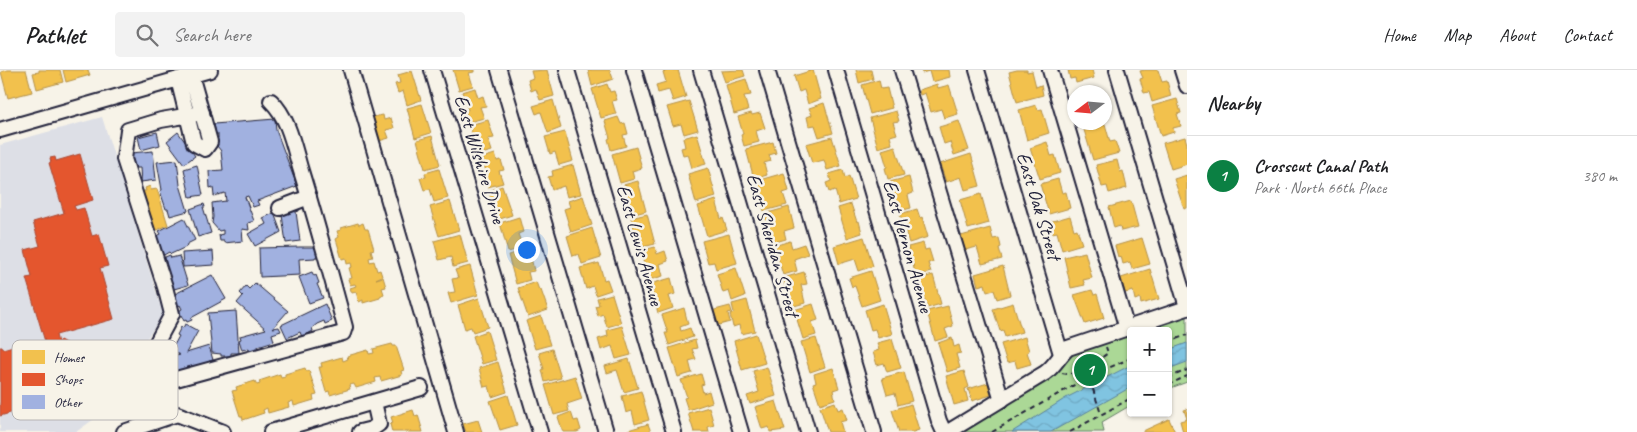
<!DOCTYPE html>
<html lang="en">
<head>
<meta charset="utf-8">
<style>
  body { margin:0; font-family:Caveat,sans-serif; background:#f2f2f2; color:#202124 }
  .controls { position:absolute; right:15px; bottom:15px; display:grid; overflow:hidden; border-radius:5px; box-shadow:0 1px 4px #0004 }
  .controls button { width:45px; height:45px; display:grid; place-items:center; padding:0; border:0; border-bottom:1px solid #e0e0e0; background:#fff; color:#202124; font:25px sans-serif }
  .compass { position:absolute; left:1067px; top:15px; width:45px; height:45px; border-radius:50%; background:#fff; box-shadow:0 1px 4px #0004; rotate:254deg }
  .you { position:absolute; left:526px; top:179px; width:18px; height:18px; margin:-12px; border:4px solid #fff; border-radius:50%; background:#1a73e8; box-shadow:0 0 0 8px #1a73e833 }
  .badge { display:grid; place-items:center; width:32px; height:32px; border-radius:50%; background:#0b8043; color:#fff; font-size:16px; font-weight:700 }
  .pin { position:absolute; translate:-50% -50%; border:2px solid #fff; box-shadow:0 1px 5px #0006 }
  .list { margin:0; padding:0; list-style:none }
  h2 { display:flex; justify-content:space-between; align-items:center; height:65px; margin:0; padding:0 20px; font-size:21px }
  h2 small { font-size:16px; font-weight:400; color:#757577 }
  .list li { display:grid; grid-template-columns:32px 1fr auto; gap:15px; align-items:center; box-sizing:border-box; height:80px; padding:0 20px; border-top:1px solid #e0e0e0 }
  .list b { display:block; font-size:19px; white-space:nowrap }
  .list p { margin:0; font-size:16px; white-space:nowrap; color:#757577 }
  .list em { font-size:16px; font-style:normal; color:#757577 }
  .icon { flex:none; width:28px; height:28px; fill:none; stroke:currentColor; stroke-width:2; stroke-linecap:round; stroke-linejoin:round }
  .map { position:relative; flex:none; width:1187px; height:362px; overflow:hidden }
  header { display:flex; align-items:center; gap:30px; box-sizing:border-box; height:70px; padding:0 25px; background:#fff; border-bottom:1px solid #e0e0e0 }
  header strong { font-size:24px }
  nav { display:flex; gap:28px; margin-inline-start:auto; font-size:18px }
  .search { width:350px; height:45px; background:#f2f2f2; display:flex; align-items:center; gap:12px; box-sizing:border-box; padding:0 18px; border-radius:5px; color:#757577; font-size:19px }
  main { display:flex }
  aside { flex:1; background:#fff }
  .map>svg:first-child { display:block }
</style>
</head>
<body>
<header>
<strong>Pathlet</strong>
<div class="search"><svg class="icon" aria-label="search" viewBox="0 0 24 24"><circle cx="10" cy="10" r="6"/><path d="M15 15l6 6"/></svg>Search here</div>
<nav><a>Home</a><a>Map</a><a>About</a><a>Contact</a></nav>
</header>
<main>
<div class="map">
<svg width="1187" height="362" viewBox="0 0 1187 362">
  <defs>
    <pattern id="water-waves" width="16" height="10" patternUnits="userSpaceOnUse" patternTransform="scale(1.25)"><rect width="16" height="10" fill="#80c4e1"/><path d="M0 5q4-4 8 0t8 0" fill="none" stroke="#6ea8c2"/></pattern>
  </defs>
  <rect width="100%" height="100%" fill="#f7f3e8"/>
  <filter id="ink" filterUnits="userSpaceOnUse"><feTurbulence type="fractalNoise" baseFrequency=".02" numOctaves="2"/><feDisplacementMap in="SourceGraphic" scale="10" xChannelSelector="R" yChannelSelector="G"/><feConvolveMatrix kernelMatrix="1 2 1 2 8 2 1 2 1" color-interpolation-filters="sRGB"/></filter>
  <g filter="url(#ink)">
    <polygon fill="#dddfe6" points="102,47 163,244 94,349 76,362 0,362 0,75"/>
    <polygon fill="#abd896" stroke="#667d68" points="1187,238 1187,312 1168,319 1168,261 1131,261 1131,335 1102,352 1104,362 948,362 1061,284"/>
    <g fill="url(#water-waves)" stroke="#5a839f">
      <polygon points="1187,273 1187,292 1168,299 1168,280"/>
      <polygon points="1131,295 1131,317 1051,362 1012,362 1066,328"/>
    </g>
    <g fill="#f2c14e" stroke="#b49148">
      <polygon points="7,0 26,0 32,22 8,28 1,2"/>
      <polygon points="39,0 60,0 63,12 37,19 33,3 39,2"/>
      <polygon points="63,0 88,0 90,5 66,12"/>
      <polygon points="453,0 474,0 474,2 469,3 473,16 459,20"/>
      <polygon points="547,0 554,26 540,30 536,19 531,21 528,10 533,8 531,1"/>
      <polygon points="588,0 610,0 613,9 592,16"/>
      <polygon points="670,0 678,0 686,27 673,31 669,20 658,23 656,15 666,12 663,2"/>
      <polygon points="743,0 745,6 725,12 721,1"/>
      <polygon points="813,0 821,29 808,34 804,20 799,22 794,6"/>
      <polygon points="856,0 871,0 873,9 859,13"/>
      <polygon points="921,0 949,0 950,7 932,12 929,1 922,3"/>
      <polygon points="1017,0 1027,0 1027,2 1032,1 1036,17 1041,15 1043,25 1017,32 1009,2"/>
      <polygon points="1068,0 1092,0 1094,8 1076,13 1075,8 1070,9"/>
      <polygon points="1145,0 1158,0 1162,12 1167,11 1171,26 1152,32 1149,22 1144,23 1140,9 1143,8 1140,1"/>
      <polygon points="412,1 421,30 407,35 403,21 398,23 395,14 400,13 398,5"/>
      <polygon points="746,9 751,25 744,26 748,40 734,44 726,15"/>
      <polygon points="879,10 881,19 887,18 892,38 870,44 862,15"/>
      <polygon points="607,14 610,22 614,21 617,30 612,31 616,44 601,48 592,19"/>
      <polygon points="937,14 938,18 949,15 958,44 944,48 941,39 931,42 925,23 920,25 919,20"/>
      <polygon points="475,18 478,28 483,26 486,36 480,37 484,48 469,52 465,41 468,40 462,22"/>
      <polygon points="1177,29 1181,43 1177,44 1181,56 1173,58 1174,62 1161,66 1152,36"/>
      <polygon points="553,30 561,58 548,63 541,42 536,44 533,36"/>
      <polygon points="689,31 698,60 684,64 681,54 673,56 667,37"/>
      <polygon points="824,33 833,63 819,67 815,55 809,56 807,47 812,45 809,38"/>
      <polygon points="422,34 431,63 415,68 407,38"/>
      <polygon points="1036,35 1038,40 1042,39 1049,63 1027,70 1019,40"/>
      <polygon points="896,41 899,51 893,52 897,64 890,66 892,74 878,78 870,48"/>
      <polygon points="751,43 752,45 760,43 765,58 756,61 759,72 744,76 741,65 743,64 738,47"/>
      <polygon points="383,45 384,50 391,48 394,58 386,60 389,68 379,71 373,47"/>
      <polygon points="618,47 621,54 625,53 628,64 623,65 626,76 611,80 608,69 610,68 605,51"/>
      <polygon points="488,50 494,68 488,69 492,81 478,85 469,55"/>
      <polygon points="959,51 969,80 954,85 950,72 944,74 939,57"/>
      <polygon points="1105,54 1110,72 1115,71 1119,83 1093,90 1084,60"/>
      <polygon points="565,62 573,91 559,95 555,82 550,84 545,67"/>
      <polygon points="697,64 706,94 692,98 688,84 683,85 681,78 685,77 683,68"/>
      <polygon points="432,66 440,95 425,99 417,70"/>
      <polygon points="832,67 841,96 827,100 824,90 812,93 806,74"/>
      <polygon points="1185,67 1187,74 1187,94 1171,99 1163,73"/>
      <polygon points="773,72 776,83 769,85 771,91 764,93 767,105 754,109 746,79"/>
      <polygon points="1047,72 1051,86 1055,85 1060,103 1040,109 1030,78"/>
      <polygon points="895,76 904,105 888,109 885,98 887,97 882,80"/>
      <polygon points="636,77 642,98 632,101 634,109 620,113 612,84"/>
      <polygon points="495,84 497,91 501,90 504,100 499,101 503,113 488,117 484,106 487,105 482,88"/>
      <polygon points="971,84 980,116 965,120 961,107 946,112 940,94"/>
      <polygon points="1117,90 1120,102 1123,101 1127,118 1109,123 1107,116 1102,117 1096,95"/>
      <polygon points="573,95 581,124 567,127 564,116 552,120 548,107 553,106 552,101"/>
      <polygon points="708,98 716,127 696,133 688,104"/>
      <polygon points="439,99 448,128 434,132 430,119 424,120 420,108 426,107 425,103"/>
      <polygon points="843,100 845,108 849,106 856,129 839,134 835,120 829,122 826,113 831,111 829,104"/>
      <polygon points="784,103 789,121 783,123 787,135 764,141 756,111"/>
      <polygon points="1187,105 1187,138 1184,139 1174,109"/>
      <polygon points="909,107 913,123 908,125 911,138 896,142 889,112"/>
      <polygon points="1058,109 1062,123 1066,122 1070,138 1049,144 1040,114"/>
      <polygon points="638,111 646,141 631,145 623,115"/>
      <polygon points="150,116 151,120 157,119 168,155 155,161 143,121 146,121 145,118"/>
      <polygon points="502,116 512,145 497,150 488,121"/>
      <polygon points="981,124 989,153 968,159 960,130"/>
      <polygon points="583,126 592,155 571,162 564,139 570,137 568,131"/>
      <polygon points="716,130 721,149 723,148 727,160 707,166 698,136"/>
      <polygon points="450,131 459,160 439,166 430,137"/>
      <polygon points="1131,131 1138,157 1121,161 1120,156 1114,158 1109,137"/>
      <polygon points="851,134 857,152 859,151 862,163 847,168 838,138"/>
      <polygon points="789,137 794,158 784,161 786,169 772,173 764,144"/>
      <polygon points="917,139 920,148 922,147 928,167 909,173 900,144"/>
      <polygon points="647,144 655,174 639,178 631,148"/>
      <polygon points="1070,146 1074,160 1077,159 1082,174 1062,180 1057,162 1052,163 1049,152"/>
      <polygon points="519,147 523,162 518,164 523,178 508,182 500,153"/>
      <polygon points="358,153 359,155 363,153 365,159 368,159 374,179 371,180 373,187 369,188 370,192 374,191 377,201 380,200 382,206 376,209 383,207 386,217 382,218 384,224 380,226 380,228 363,233 363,230 359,232 356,222 352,223 350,218 356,216 355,214 350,215 348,209 352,208 349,198 352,197 351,193 347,194 346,188 342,189 336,169 339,167 337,161 341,160 341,158"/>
      <polygon points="592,158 601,188 582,194 579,184 573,186 567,166"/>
      <polygon points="990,158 993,169 999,168 1001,177 999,178 1002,189 982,194 977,177 965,180 961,166"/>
      <polygon points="460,164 468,193 453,197 451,187 439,190 434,171"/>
      <polygon points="729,164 737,193 716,199 714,192 708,193 702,171"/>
      <polygon points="864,167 873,196 859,201 855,189 839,194 834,176"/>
      <polygon points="1142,168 1150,194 1132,199 1130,192 1123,194 1121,186 1118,187 1115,176"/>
      <polygon points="790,171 792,178 804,174 808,184 794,189 797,201 783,205 774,176"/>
      <polygon points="923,173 925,180 929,179 933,192 928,193 931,202 916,206 908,177"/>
      <polygon points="655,177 657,184 665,181 668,191 660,194 663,206 649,210 640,181"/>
      <polygon points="521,182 523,189 531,187 534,201 528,202 530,210 516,214 508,185"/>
      <polygon points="1085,182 1092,208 1083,210 1085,215 1071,218 1064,187"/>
      <polygon points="599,193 604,210 607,209 611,220 596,225 593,216 586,219 580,198"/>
      <polygon points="470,196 478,225 451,233 448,223 455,222 452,209 458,208 455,200"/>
      <polygon points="1003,196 1010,225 997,229 994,220 987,222 985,214 978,216 975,204"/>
      <polygon points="736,198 745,226 732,231 729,221 723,223 717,204"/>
      <polygon points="1150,199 1159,229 1141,234 1140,228 1135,230 1133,221 1125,223 1121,208"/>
      <polygon points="871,201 880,230 862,236 855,216 852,217 849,208"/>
      <polygon points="804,202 807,214 801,215 805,233 790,237 783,208"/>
      <polygon points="933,205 941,234 927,238 919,209"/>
      <polygon points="671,208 675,224 669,226 673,238 658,243 650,214"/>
      <polygon points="536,212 539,220 541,220 548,240 528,247 518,218"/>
      <polygon points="1092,220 1094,225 1097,224 1104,248 1085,254 1074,225"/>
      <polygon points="612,224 621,253 607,257 603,244 598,246 595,236 599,235 597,228"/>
      <polygon points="479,228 488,257 473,262 471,257 465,259 458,235"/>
      <polygon points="747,230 755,261 741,264 739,255 733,257 730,244 734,243 732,234"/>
      <polygon points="1013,233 1022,262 1005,267 1003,260 1000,261 993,239"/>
      <polygon points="813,234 818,250 812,252 816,265 803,269 794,240"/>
      <polygon points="883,234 892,264 878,268 875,259 871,260 865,240"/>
      <polygon points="730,236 732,242 728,243 730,252 715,256 711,241"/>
      <polygon points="948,236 953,256 945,259 948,267 935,271 927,241"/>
      <polygon points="684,238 688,254 680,257 681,261 690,258 693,267 669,275 665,263 668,263 662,245"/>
      <polygon points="541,246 550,275 535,279 526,251"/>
      <polygon points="622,256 631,285 616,289 612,276 601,280 598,269 608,266 607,260"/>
      <polygon points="487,261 496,290 482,294 473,266"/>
      <polygon points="756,264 765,293 742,300 734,271"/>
      <polygon points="1025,267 1029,281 1027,282 1031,294 1017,298 1015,291 1007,293 1001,274"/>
      <polygon points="816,268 825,297 810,302 801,272"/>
      <polygon points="952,268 954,277 959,275 961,283 956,284 960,298 947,302 938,273"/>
      <polygon points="892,269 901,298 887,302 884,293 877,295 873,282 879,280 877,273"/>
      <polygon points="695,270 697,278 692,279 696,289 689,291 692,303 678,307 669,278"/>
      <polygon points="392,274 393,276 396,276 404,300 401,301 402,305 381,311 380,307 375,308 376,312 356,318 354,314 349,315 350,319 330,325 329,321 326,322 319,297 322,297 321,293 342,287 343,291 348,289 347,286 368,280 369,284 374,283 373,279"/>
      <polygon points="552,279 561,308 545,312 542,300 544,299 539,283"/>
      <polygon points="629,289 638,318 624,322 617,300 607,303 605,296"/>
      <polygon points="498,292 507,322 492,327 489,316 484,317 479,298"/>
      <polygon points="767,297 776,326 750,334 747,326 759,322 753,301"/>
      <polygon points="305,298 306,301 309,301 317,325 313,326 314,330 294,336 293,331 288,333 289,337 268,343 267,338 263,340 264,343 243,350 242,346 240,346 232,321 237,320 236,317 255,311 257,315 260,314 259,311 280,304 281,308 285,307 285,304"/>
      <polygon points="833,298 839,318 833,320 835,329 820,334 813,313 816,312 814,304"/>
      <polygon points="964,301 969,317 965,319 968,331 954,335 946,306"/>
      <polygon points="904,302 912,331 898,335 895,323 887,325 882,308"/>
      <polygon points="701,304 704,314 701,315 703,323 709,321 712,332 688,340 684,328 687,327 681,310"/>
      <polygon points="575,306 582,329 567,334 569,341 554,345 545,315"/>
      <polygon points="988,313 991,325 972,331 968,319"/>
      <polygon points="641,321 649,350 635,354 632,341 626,343 622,326"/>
      <polygon points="508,325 517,355 500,360 490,331"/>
      <polygon points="776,331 785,360 770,362 769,357 762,359 755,337"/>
      <polygon points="835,332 838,340 843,338 847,350 840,352 843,362 828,362 820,337"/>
      <polygon points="911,334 919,360 913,362 899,362 892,340"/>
      <polygon points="709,337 714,355 708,357 709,362 694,362 688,343"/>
      <polygon points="1187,339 1187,362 1183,362 1180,351 1187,349 1184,340"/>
      <polygon points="413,340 415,346 418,345 423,362 392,362 390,354 393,353 391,347"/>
      <polygon points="571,342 574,351 578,350 581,360 577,362 563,362 558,347"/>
      <polygon points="1169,349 1175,362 1143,362 1143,361"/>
      <polygon points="478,350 482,362 466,362 463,354"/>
      <polygon points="648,354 651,362 629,362 628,360"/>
    </g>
    <polygon fill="#e4572e" stroke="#aa4732" points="80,84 93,130 74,136 76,140 84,138 92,166 99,164 108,196 100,198 114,249 56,265 58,273 60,270 84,283 68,314 74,337 27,350 24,339 0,346 0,277 2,277 3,279 13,276 18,294 49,285 26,208 32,207 25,180 40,176 33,152 64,143 49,93 51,92 50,88 55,87 56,91"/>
    <g fill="#a1b1e0" stroke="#22223b">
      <polygon points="275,49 276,60 297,116 257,131 259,135 253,137 248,126 245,127 254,151 248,153 249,160 242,159 243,171 224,173 224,171 220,171 219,165 223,164 223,160 219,161 212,153 213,147 212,133 226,131 225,123 214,126 213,117 210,118 209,101 223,100 221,81 217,76 216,68 218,68 218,64 216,64 214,54"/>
      <polygon points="157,62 160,75 141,80 138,67"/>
      <polygon points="178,62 195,86 184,94 167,71"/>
      <polygon points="153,81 156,110 141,112 140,98 135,98 131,83"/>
      <polygon points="177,90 180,115 188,141 170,146 168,139 166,139 160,121 162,120 157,92"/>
      <polygon points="197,95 203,125 190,127 184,99"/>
      <polygon points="204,134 205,137 203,137 211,163 198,167 190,139"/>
      <polygon points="299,137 299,141 296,142 300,171 286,173 281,138"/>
      <polygon points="274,143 281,162 255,176 248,164 266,154 263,148"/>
      <polygon points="184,148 195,170 187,174 186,177 171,184 169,182 162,186 153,168 161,164 159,161"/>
      <polygon points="299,177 315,177 315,179 317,179 318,187 315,187 315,188 299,189 300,205 260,207 259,178"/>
      <polygon points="213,181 214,195 183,197 182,183"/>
      <polygon points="170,185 171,188 179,186 188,215 174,219 170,207 166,209 162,194 166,193 165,187"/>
      <polygon points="312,202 314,206 316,205 319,213 317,214 323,228 309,233 299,207"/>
      <polygon points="212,205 226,229 191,248 192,250 187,252 186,250 184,251 179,241 182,239 180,235 177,237 171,226"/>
      <polygon points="255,213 288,241 273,258 279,257 281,261 272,264 274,271 258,276 259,279 250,282 249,278 242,280 239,270 241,269 240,266 266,259 237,233 243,226 240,223 246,216 249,219"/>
      <polygon points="325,234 332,251 325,254 324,251 317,254 312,258 313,261 302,267 300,262 287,268 281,255"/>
      <polygon points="236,241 239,283 231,283 231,286 221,286 221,284 212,283 208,243"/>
      <polygon points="185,254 198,261 186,283 209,276 213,290 207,292 208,295 185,299 185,302 165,307 163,302 161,303 158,295 161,294 160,290 180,285 171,281 179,266 177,265 181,257 183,258"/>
    </g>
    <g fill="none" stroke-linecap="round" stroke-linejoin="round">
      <defs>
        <g id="minor">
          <polyline points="351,0 456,362"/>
          <polyline points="432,0 540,362"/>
          <polyline points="499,0 606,362"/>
          <polyline points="567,0 674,362"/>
          <polyline points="634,0 741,362"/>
          <polyline points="701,0 808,362"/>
          <polyline points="767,0 874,362"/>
          <polyline points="836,0 939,351 944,362"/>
          <polyline points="902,0 1002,330"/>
          <polyline points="977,0 1061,284"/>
          <polyline points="1050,0 1127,259"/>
          <polyline points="1117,0 1187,237"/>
          <polyline points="1182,0 1187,16"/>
          <polyline points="178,9 194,73 205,79 210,72 191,5"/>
          <polyline points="0,60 210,0"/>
          <polyline points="280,138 309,127"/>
          <path d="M97,311L129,322L343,263L345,257C331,205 317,153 301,101C294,78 289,48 271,31"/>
          <polyline points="160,314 151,293 157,272 172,244 165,217 124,89 128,60 161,50 202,43"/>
          <polyline points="124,362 177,344 223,362"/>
          <polyline points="271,362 421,318"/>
          <polyline points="360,362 372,359 379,354 374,332"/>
          <path d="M948,362L1045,303C1055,296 1059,286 1068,278L1187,238"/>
        </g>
      </defs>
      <use href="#minor" stroke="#22223b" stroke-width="18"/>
      <g stroke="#22223b" stroke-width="2" stroke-dasharray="5 4" stroke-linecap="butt">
        <polyline points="1168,272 1187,265"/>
        <polyline points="1079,286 1090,310 1101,344"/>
        <path d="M1062,303C1080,307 1094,293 1108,283L1106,277"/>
        <polyline points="1168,308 1187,300"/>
        <polyline points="1168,315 1187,306"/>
        <polyline points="992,362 1088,307 1131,288"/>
        <polyline points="1070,362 1131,328"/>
      </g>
      <use href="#minor" stroke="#f7f3e8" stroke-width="14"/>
    </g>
  </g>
  <g text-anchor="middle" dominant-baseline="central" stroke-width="5" stroke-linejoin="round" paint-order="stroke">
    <g font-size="20" fill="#22223b" stroke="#f7f3e8">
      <text transform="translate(480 89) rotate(73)">East Wilshire Drive</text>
      <text transform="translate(1039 136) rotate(73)">East Oak Street</text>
      <text transform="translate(640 175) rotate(74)">East Lewis Avenue</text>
      <text transform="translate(773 175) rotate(74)">East Sheridan Street</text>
      <text transform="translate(908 176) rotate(74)">East Vernon Avenue</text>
    </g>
  </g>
  <rect x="12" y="270" width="166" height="80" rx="8" fill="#f7f3e8" stroke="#b7b4b4" stroke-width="1"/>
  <rect x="22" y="280" width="23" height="14" fill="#f2c14e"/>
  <rect x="22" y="303" width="23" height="13" fill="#e4572e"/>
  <rect x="22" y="325" width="23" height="14" fill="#a1b1e0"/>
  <g font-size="14" fill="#22223b">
    <text x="54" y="292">Homes</text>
    <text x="54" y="314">Shops</text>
    <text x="54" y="337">Other</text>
  </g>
</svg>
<div class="controls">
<button>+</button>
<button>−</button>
</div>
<svg class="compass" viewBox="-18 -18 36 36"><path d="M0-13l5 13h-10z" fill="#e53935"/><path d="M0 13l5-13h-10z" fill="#757577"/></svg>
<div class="you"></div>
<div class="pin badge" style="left:1090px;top:300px">1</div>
</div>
<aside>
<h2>Nearby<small></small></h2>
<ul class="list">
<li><span class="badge">1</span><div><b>Crosscut Canal Path</b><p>Park · North 66th Place</p></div><em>380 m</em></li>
</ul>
</aside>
</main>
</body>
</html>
